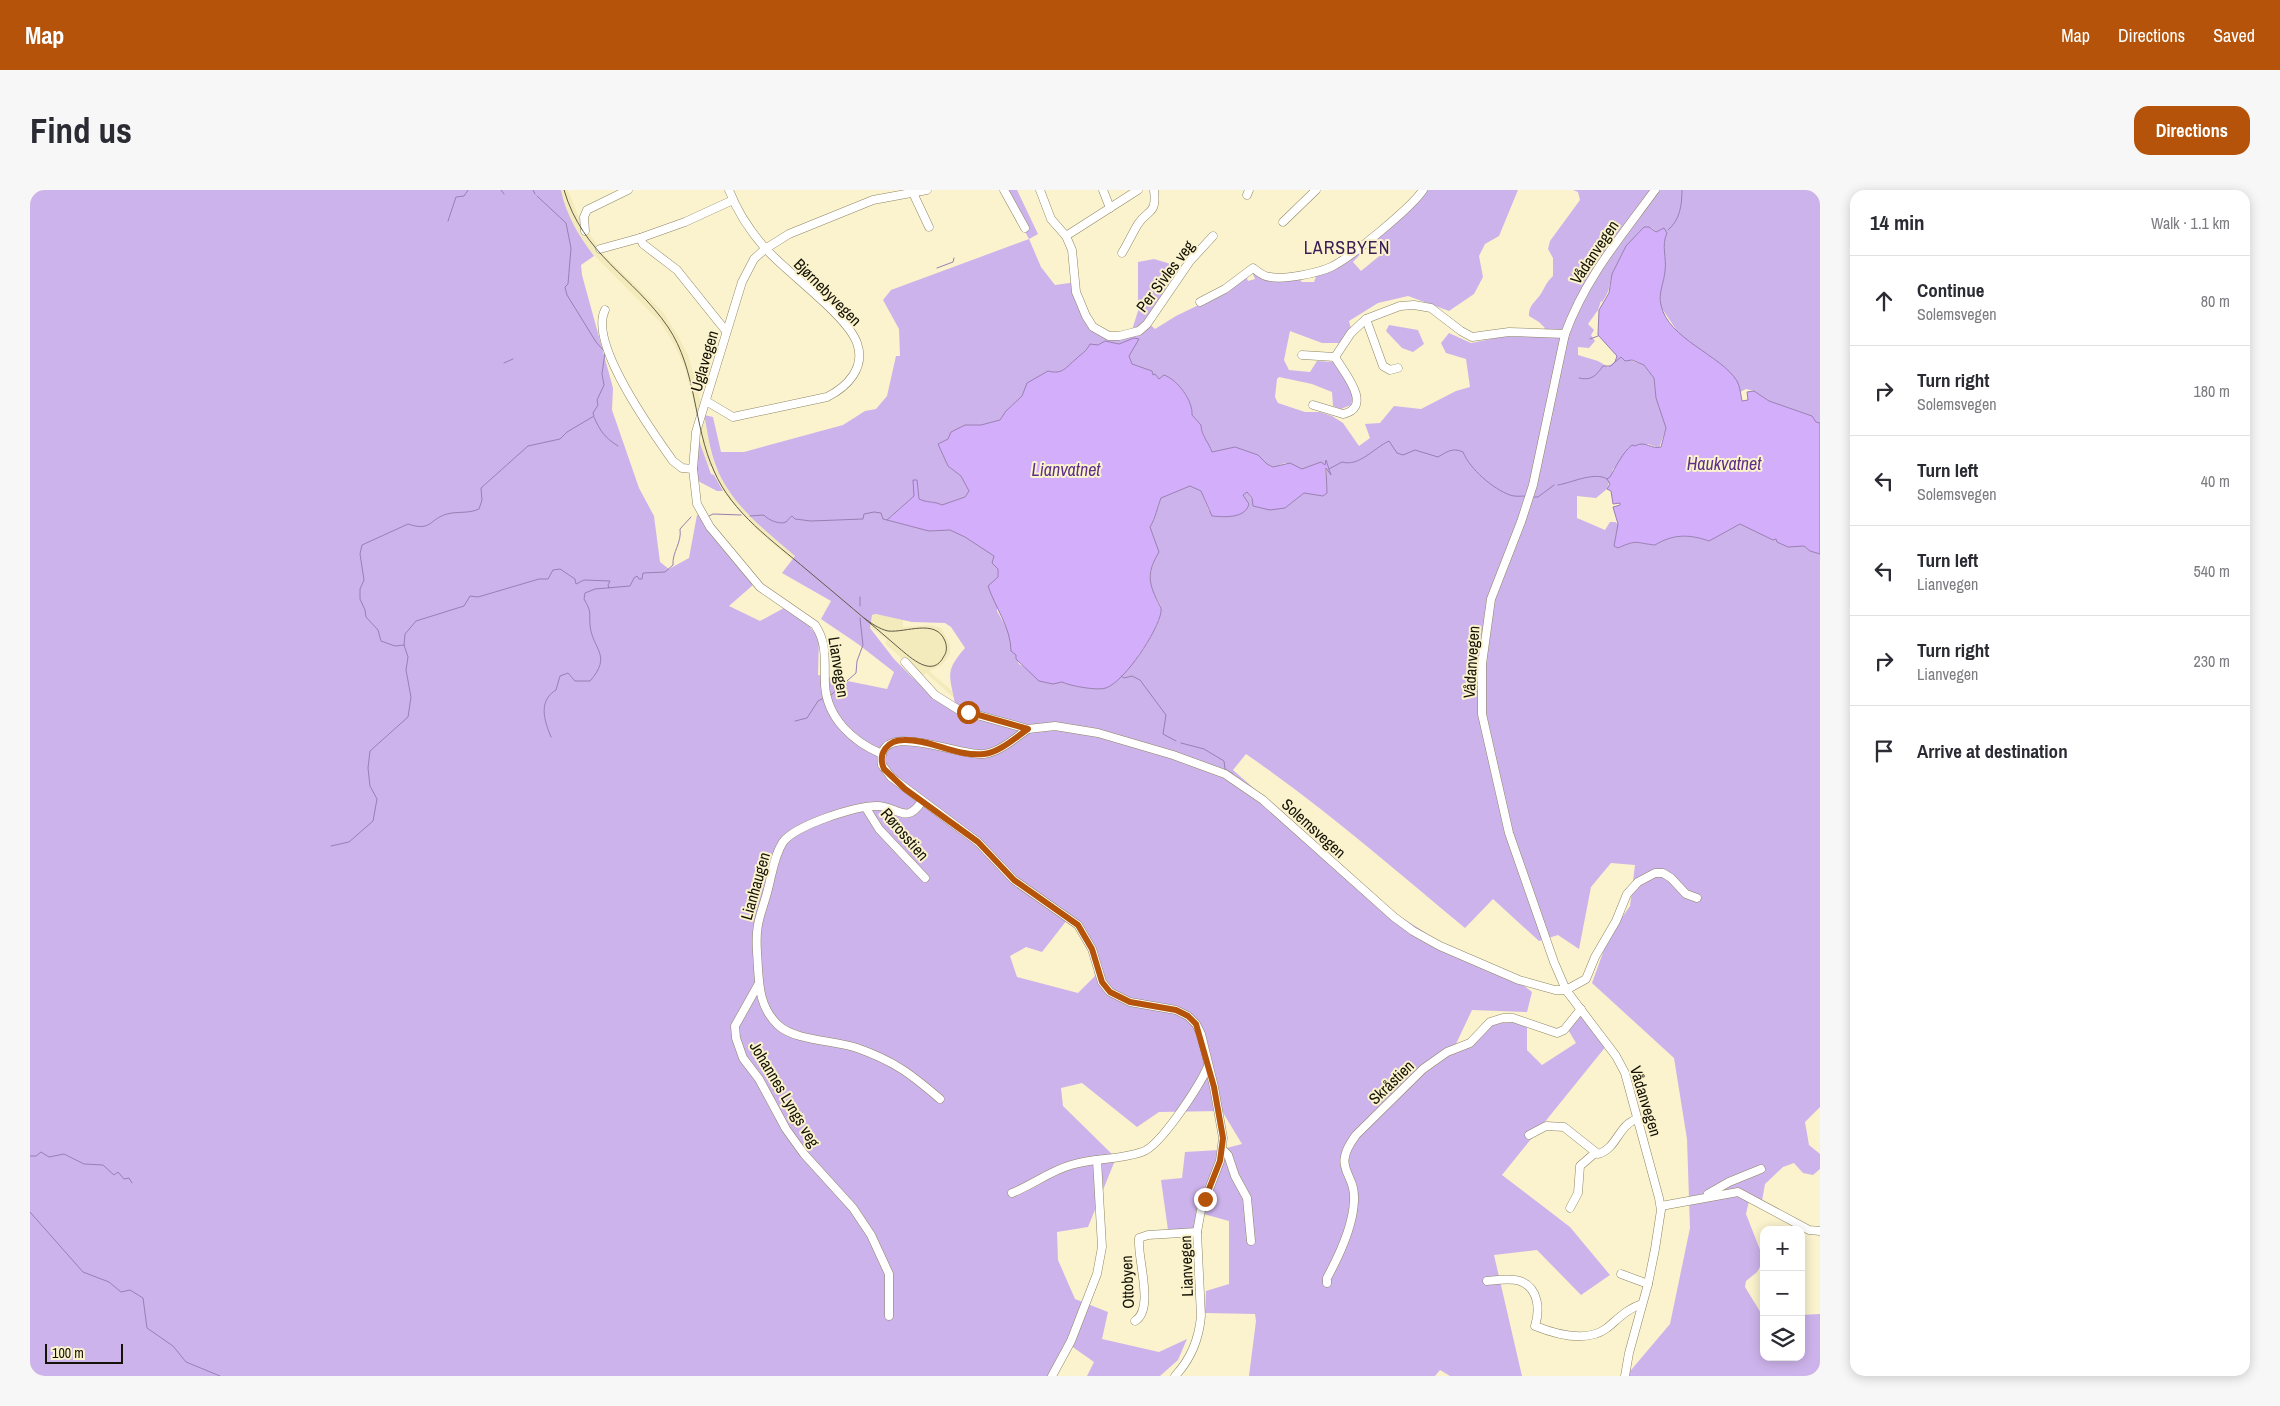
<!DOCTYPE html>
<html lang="en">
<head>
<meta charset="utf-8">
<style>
  body { margin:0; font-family:"Archivo Narrow",sans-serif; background:#f7f7f7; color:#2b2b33 }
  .controls { position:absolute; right:15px; bottom:15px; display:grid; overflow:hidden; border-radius:10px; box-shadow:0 2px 12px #0003 }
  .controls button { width:45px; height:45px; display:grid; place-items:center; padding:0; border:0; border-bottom:1px solid #e1e1e2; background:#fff; color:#2b2b33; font:25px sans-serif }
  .scale { position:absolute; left:15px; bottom:12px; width:78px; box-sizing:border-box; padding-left:5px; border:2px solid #151206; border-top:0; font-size:14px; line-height:18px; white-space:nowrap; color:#151206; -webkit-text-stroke:4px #fbf3cd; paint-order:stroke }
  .stop { position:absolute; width:15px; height:15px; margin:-11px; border:4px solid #b45309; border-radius:50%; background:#fff }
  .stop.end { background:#b45309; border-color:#fff; box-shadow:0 1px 5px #0008 }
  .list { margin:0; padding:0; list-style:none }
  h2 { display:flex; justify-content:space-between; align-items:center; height:65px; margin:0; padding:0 20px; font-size:21px }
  h2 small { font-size:16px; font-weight:400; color:#7c7c81 }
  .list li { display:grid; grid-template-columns:32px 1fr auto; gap:15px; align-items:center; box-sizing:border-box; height:90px; padding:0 20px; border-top:1px solid #e1e1e2 }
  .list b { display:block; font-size:19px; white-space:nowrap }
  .list p { margin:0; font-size:16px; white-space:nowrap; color:#7c7c81 }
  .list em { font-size:16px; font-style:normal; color:#7c7c81 }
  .icon { flex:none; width:28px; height:28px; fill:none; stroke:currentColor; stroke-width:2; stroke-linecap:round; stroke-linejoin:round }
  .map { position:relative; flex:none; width:1790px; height:1186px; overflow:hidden; border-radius:15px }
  header { display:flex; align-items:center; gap:30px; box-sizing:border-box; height:70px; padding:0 25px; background:#b45309; color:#fff }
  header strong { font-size:24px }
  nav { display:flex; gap:28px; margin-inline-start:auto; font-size:18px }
  .intro { display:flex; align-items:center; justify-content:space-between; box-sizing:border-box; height:120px; padding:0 30px }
  h1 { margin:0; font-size:35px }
  .button { padding:12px 22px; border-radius:15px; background:#b45309; color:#fff; font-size:18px; font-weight:700 }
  main { display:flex; gap:30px; padding:0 30px }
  aside { flex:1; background:#fff; border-radius:15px; box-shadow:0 2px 12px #0003 }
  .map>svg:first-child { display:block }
</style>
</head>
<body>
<header>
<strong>Map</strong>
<nav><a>Map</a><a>Directions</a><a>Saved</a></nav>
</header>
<div class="intro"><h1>Find us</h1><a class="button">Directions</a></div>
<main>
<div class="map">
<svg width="1790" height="1186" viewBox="0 0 1790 1186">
  <rect width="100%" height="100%" fill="#fbf3cd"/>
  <polygon fill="#f4ebbd" points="531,0 538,0 551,33 569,57 570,61 632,121 647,144 658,165 663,183 678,239 680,260 686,278 702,306 728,333 837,426 851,424 873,430 873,437 902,435 911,438 920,454 920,464 912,475 899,481 926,504 924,508 896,483 893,486 855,454 857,450 826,426 725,338 695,304 681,276 678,277 676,271 670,252 673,250 655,178 645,156 631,133 558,59 539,27"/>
  <g fill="#cdb3eb" fill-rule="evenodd">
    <path d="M0,0H531C536,25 549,46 564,66L551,75L552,85L583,198L582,220L609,298L624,326L630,372L639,379L659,368L667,325H670L694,360L723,395L699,416L730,431L754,418L779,436L789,448L788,485L857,499L864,482L828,454L791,429L801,411L752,383L765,366C735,340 700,314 686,276C679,258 678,242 674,225L683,227L691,262H714L813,235L835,221L846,219L857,206L866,166H870L869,139L853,110L861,100L999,49L973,0H987L1008,44L999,49L1011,77L1025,95L1047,92C1056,121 1065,153 1102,140L1108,121V72L1124,69L1151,77L1115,130L1125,139L1146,126L1179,110L1216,86L1218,91L1225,89L1222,82L1268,87L1272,92H1284L1287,84L1337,57L1323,72L1331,81L1353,63L1343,50L1395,0H1488L1469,46L1455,54L1449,66L1453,87L1444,104L1419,121L1378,106L1348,113L1319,131L1321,139L1309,153H1292L1260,141L1254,170L1259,180L1280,182L1287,171L1303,172L1324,204L1321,215L1311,219L1303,216L1302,202L1282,194L1249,187L1247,189L1245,207L1248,213L1275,222H1290L1302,226L1313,233L1329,256L1340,248L1335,234L1350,233L1364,216L1391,219L1426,201L1440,197L1436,169L1416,163L1411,153L1419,143L1441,153L1476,146L1509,144L1515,138L1509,132L1499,126C1498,115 1507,111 1512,102C1516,95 1516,93 1523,86V68L1518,59L1520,51L1550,10L1548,2L1543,0H1790V233L1786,232L1782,226L1739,211L1724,201L1716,199L1710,202L1647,141L1631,117L1630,103L1635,81L1634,49L1632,39L1626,42L1622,38L1614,37C1601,51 1590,65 1583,83C1578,95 1581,101 1572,112L1571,111L1568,120L1558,134L1564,140L1561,145L1565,151L1559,158L1548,157V165L1568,171L1578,177L1590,167L1614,175L1624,188L1626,208L1636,238L1629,258L1618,254L1598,258L1591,272L1583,279L1577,299L1566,308L1547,306V328L1575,340L1580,332H1585L1588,334L1584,356L1588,358C1608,349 1605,353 1625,355C1643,344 1659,344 1679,351L1710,334L1743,350L1746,349L1748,352L1758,357L1774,356L1780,361L1790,364V917L1775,932L1779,955L1790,964V979L1783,985L1773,983L1764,973L1753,977L1735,994L1732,1011H1719L1716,1024L1734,1070L1727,1082L1716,1091L1715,1097L1734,1128V1167H1771V1125L1790,1124V1186H1596L1640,1134L1660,1038L1657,949L1644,868L1562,793L1579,746L1600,716L1605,675L1581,673L1561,697L1549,759L1528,745L1509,751L1463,709L1435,738C1363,678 1293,617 1216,564L1203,580L1368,725L1410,752L1474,780L1502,802L1497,822L1442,820L1425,856L1440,858L1460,834L1497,831V860L1512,875L1546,853L1537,838L1551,824L1577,855L1472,985L1540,1037L1580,1085L1551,1105L1507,1060L1464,1065L1492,1186H1420L1410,1180L1405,1186H1219L1226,1131L1225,1124L1175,1123L1176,1101L1199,1094V1031L1170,1023L1163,1039L1138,1040L1131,990L1152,988L1155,962L1189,960L1212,954L1192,921L1129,922L1107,937L1052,893L1031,898L1033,916L1086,968L1058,1037L1027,1042L1028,1070L1045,1109L1078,1122L1072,1149L1129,1162L1157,1149L1148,1170L1130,1186H1057L1064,1172L1037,1153L1019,1186H0ZM1104,148L1103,158L1099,166L1102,174L1122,181L1123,186L1129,189L1134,185C1148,190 1163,211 1162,225L1171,235C1171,245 1179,254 1182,262L1205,257L1228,265L1237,274L1244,277L1255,273L1272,279L1289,273L1296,276V270L1301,285L1297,278V303L1293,306L1274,303L1255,318H1228L1217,302L1213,305L1219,314L1179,321L1171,301L1160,296L1131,308C1127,319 1126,327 1120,337L1129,362C1121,376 1117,389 1124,405C1126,408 1131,414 1131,418C1133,437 1094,491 1076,498C1067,501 1040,496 1032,492C1008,498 1007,483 989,474L986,465L982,461L981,452L976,437L967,421L968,379L964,366L935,347L920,340L899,341L857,330L884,306L887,291L889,309C897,313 904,311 912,315L935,307L939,301L931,286L918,276L908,254L918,249L935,235H951L970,230L976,221L992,206L998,193L1018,181L1025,183L1037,179L1047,168L1075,151L1089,154ZM846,424L882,432L915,433L921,437L935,458C914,482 920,485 925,514L883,488L864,469L840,438L842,425ZM1037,730C1057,746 1062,762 1065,786L1048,803L987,787L980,766L996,757L1012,762Z"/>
    <polygon points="1359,135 1388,140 1394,154 1383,162 1372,158 1356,141"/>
    <polygon points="667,245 681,284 684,285 693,301 687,301 666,290"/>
  </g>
  <g fill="#d2aefb" stroke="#997fb2">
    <path d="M1614,37H1619L1626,42L1634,38L1637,43C1631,56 1637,68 1635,81C1634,93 1628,103 1631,115C1638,149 1691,165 1707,191C1710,196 1711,206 1712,211L1718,210L1717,202L1724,201L1739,211L1782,226L1786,232L1790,233V364L1780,361L1774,356L1758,357L1747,352L1746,349L1743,350L1710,334L1679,351C1659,344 1643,344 1625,355C1605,353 1608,349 1588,358L1584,356L1588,334L1583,317L1590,315V313L1583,314L1581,301L1577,299L1580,294L1577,289L1580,287C1585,278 1593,262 1602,255L1605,256C1615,250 1622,260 1631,257L1636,238L1626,208L1624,188L1614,175L1602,170L1595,171L1591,167L1585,172L1587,166L1568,145L1569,120L1579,103L1582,84L1596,56Z"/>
    <path d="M1104,148L1109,149L1099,166L1102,174L1122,181L1123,185L1125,184L1129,189L1134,185C1148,190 1163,211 1162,225L1171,235C1171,245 1179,253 1182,262L1205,257L1228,265L1237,274L1243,277L1260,273L1272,279L1291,272L1295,275L1296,270L1301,285L1296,278L1297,303L1293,306L1274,303L1255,318L1240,320L1223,316L1222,308L1217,302L1213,305L1219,314C1215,329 1194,327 1182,326L1171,301L1160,296L1131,308C1127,318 1126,327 1120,337L1129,362C1119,379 1117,389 1126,408C1128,413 1132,417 1131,422C1128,441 1095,491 1076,498C1068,501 1040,496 1032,492L1023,494L1009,491L986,469V465L981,461C981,438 965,417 958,396L968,387V379L962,373L964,366L935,347L920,340L899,341L857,330L884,306L883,290H887L889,309C897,313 904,311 912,315L935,307L939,301L931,286L918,276L908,254L918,249L921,242L935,235H951L970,230L976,221L992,206L997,193L1018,181C1033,185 1036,177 1046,169C1052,163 1056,162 1060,154L1068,155L1075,151L1089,154Z"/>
  </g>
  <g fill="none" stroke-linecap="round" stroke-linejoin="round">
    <g stroke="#997fb2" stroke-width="1">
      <polyline points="471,0 474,4"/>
      <polyline points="503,0 505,4"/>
      <polyline points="418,31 426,7 434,6 438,0"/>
      <path d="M1638,40C1650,30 1652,15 1652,0"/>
      <polyline points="907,78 923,72 924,68"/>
      <polyline points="1560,149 1568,146"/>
      <polyline points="474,173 483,169"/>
      <path d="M1549,188C1561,191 1566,186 1573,176H1581L1585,172"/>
      <path d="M564,227C570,241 575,248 588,256"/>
      <path d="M1299,279L1312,272C1329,277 1344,258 1359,251L1367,263L1373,265L1385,260L1408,267C1417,262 1422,257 1433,262C1440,279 1463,299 1480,305C1485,307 1491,306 1496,306"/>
      <path d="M1528,295C1541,293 1565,281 1577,289"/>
      <polyline points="1502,307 1508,307 1524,295"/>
      <polyline points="679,326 683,324 711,325"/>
      <path d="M720,326L734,325C738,330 750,335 756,332C758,330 760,327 762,326L765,329L781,331L833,329L834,324L844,322L851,323L853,329L857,330"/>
      <polyline points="830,416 830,407"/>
      <path d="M374,455L365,456L351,451L348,440L336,427L335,420L330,409V399L334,390L330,364L332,355L378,334C402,342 399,329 417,324C428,321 438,324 449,319L452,310L451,298L498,256L530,249L537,242L564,226L563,223L568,215L567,210L574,195L572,184L575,162L566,152L537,105L535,97L538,94L541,58L536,33L507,6"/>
      <polyline points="1091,486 1094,488 1102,486 1110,490 1136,525 1133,544 1146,551"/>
      <polyline points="801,505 826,483 827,471 833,455 830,428"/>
      <polyline points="765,531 777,528 788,511 794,508"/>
      <path d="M521,547C514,530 508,511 526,500L530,486L538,483L545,491H560C583,465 562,459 560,435C559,421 562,423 554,409L555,403L565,399L600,396L604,388L607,386L609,389H612L613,383L635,382L643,375C642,362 652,353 650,339L661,327"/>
      <polyline points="1151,553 1174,559 1194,571 1195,579 1203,584"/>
      <polyline points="301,656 319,652 343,631 347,609 340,596 338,578 340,561 378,527 381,507 376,480 378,467 374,455 375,444 386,431 434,416 440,406 448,407 509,389 518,389 523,380 530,379 545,389 546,394 554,390 580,391 578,395 579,398"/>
      <polyline points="0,966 6,966 11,962 19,967 34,964 54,974 73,975 84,985 88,982 94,989 99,988 102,993"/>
      <polyline points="0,1022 53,1082 79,1092 91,1102 100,1100 113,1108 117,1138 143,1156 156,1172 190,1186"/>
    </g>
    <defs>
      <g id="minor">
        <polyline points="974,0 995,38"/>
        <polyline points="1010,0 1021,29 1036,46 1042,60 1046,102 1056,126 1063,137 1079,146 1089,146 1109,141 1117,134 1160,71 1183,46"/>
        <polyline points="1073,0 1080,18"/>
        <polyline points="883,3 899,37"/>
        <polyline points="1217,5 1219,0"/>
        <polyline points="1253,32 1286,0"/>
        <polyline points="555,41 554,27 557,20 598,0"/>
        <polyline points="1036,46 1108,0"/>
        <polyline points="610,48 655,32 703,10"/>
        <polyline points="570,59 610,48 613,54 647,80 696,141"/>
        <path d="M1092,63C1098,53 1102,44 1108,34C1118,19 1127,25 1124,0"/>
        <path d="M1170,112L1195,99L1223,78C1228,82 1234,87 1240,87C1254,90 1288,83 1301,77C1320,68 1381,18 1393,0"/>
        <path d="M575,120C558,153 623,243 643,271L652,278L663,279L666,242L712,92L724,69L735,59L759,44L843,10L897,0"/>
        <polyline points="1336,129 1353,176 1360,180 1368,178"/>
        <polyline points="1272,165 1305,167"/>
        <polyline points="1305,167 1321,143 1336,129 1370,116 1384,115 1401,118 1431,141 1442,147 1479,142 1535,144"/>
        <path d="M676,211L703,227L797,207C817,197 836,178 827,153C817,125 757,83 735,58C720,41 707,21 699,0"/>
        <path d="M1283,215L1313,224C1345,217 1312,180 1305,167"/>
        <path d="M663,279L667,314L680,337L730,397L785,435C798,454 794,473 795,495C797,528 823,552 852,564"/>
        <polyline points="875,472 905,505 929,520 998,539 1025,536 1068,543 1143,565 1195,584 1233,610 1364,727 1383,741 1410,756 1489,790 1525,800 1536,800 1556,789 1565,767 1586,731 1597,704 1608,692 1625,683 1633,683 1641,688 1656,704 1667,708"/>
        <path d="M998,539C985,548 970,562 954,564C930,567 844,527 852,575L861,587L948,652L984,690L1048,735L1062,759L1072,792L1080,802L1100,812L1146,820L1158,826L1166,834L1171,844L1184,897L1193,948L1190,971L1171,1020L1167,1042L1171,1126C1169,1149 1161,1169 1145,1186"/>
        <path d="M892,611C876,636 868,616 847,616C825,616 766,635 753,652C744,666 742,684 738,699C731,726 725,732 727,762C729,789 727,815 748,835C765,851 804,850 827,858C864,871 881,884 910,909"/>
        <polyline points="836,618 849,639 895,688"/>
        <polyline points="728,795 705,836 706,848 713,868 729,889 756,939 774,964 823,1018 841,1045 859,1084 859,1126"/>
        <path d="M1499,945L1516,936L1534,937L1568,964C1587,959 1588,935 1607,929"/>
        <polyline points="1193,960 1198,965 1205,986 1217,1008 1221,1051"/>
        <path d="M982,1003C1002,995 1020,981 1041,975C1064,968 1089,970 1112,962C1130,957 1170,895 1178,876"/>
        <polyline points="1678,1004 1699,992 1731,979"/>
        <polyline points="1631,1016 1708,1002 1779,1040 1790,1041"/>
        <polyline points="1540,1018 1548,1003 1550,976 1565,963"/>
        <polyline points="1591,1084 1618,1094"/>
        <path d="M1457,1091C1468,1090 1480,1088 1490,1091C1509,1098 1510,1120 1505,1136C1525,1144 1557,1153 1577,1138C1588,1129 1598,1118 1612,1114"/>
        <path d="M1297,1093V1088C1309,1066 1323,1036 1324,1011C1326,981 1300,980 1326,945L1393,879L1417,862L1440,853L1460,832L1473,828H1483L1527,843L1534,840L1551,819"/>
        <path d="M1105,1131C1125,1119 1107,1069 1109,1048L1118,1045L1167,1042"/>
        <polyline points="1022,1186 1041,1151 1067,1084 1072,1057 1067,970"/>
        <path d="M1595,1186L1599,1163L1618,1094L1625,1059L1631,1020L1629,1008L1595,883L1586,866L1536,800L1524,772L1479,643L1452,524V474L1461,409L1491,332L1503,295L1535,144C1556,87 1590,48 1625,0"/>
      </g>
    </defs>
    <use href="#minor" stroke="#8d8563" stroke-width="9"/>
    <use href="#minor" stroke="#fff" stroke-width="8"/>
    <path stroke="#5f5b46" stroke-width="1" d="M534,0C553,65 603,86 638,137C667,180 663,235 684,281C702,323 743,351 777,380C808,406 839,432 869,458C881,468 903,489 914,466C917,462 917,456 915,451C906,428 876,443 858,441C849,439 841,433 834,428"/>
  </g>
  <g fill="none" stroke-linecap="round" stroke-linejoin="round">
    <path stroke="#b45309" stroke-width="6" d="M938,522L998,539C985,548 970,562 954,564C926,567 901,549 874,550C858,550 847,563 854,579L875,599L948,652L984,690L1048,735L1062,759L1072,792L1080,802L1100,812L1146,820L1158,826L1166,834L1184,897L1193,948L1190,971L1175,1009"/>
  </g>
  <g text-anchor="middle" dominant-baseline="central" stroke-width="4" stroke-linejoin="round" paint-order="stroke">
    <g font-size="16" fill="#151206" stroke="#fbf3cd">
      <text transform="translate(1564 62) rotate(-56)">Vådanvegen</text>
      <text transform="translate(1135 86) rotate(-53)">Per Sivles veg</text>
      <text transform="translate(798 102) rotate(45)">Bjørnebyvegen</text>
      <text transform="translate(674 171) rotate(-74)">Uglavegen</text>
      <text transform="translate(1441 472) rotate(-86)">Vådanvegen</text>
      <text transform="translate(809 477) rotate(81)">Lianvegen</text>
      <text transform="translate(1284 638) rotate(42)">Solemsvegen</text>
      <text transform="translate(875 644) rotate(49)">Rørosstien</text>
      <text transform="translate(725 696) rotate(-74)">Lianhaugen</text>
      <text transform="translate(1361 892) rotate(-44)">Skråstien</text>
      <text transform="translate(755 904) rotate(59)">Johannes Lyngs veg</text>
      <text transform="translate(1616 911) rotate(73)">Vådanvegen</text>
      <text transform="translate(1156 1076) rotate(-92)">Lianvegen</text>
      <text transform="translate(1097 1092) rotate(-92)">Ottobyen</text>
    </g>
    <g font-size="18" letter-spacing="1" fill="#3c1e57" stroke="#fbf3cd">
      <text x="1317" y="57">LARSBYEN</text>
    </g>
    <g font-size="18" font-style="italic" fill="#5e3088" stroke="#fbf3cd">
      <text x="1694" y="273">Haukvatnet</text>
      <text x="1036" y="279">Lianvatnet</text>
    </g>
  </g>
</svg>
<div class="controls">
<button>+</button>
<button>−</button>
<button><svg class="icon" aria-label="layers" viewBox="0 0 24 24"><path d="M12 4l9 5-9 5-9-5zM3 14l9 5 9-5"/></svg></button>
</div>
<div class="scale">100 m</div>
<div class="stop" style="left:938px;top:522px"></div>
<div class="stop end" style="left:1175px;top:1009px"></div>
</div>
<aside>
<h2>14 min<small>Walk · 1.1 km</small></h2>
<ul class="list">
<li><svg class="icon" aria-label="ahead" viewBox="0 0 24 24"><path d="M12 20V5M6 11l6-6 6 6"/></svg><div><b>Continue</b><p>Solemsvegen</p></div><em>80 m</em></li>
<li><svg class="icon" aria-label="right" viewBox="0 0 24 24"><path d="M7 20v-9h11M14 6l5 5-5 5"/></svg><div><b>Turn right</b><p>Solemsvegen</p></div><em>180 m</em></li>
<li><svg class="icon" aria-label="left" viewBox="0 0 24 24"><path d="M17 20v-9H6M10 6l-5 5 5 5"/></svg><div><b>Turn left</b><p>Solemsvegen</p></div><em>40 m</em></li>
<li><svg class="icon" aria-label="left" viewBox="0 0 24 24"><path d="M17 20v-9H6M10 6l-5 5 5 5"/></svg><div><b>Turn left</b><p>Lianvegen</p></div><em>540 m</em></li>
<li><svg class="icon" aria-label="right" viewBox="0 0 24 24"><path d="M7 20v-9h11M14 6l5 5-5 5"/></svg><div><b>Turn right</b><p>Lianvegen</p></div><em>230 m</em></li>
<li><svg class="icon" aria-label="arrive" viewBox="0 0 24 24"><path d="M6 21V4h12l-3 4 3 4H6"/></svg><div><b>Arrive at destination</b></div></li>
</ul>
</aside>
</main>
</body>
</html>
